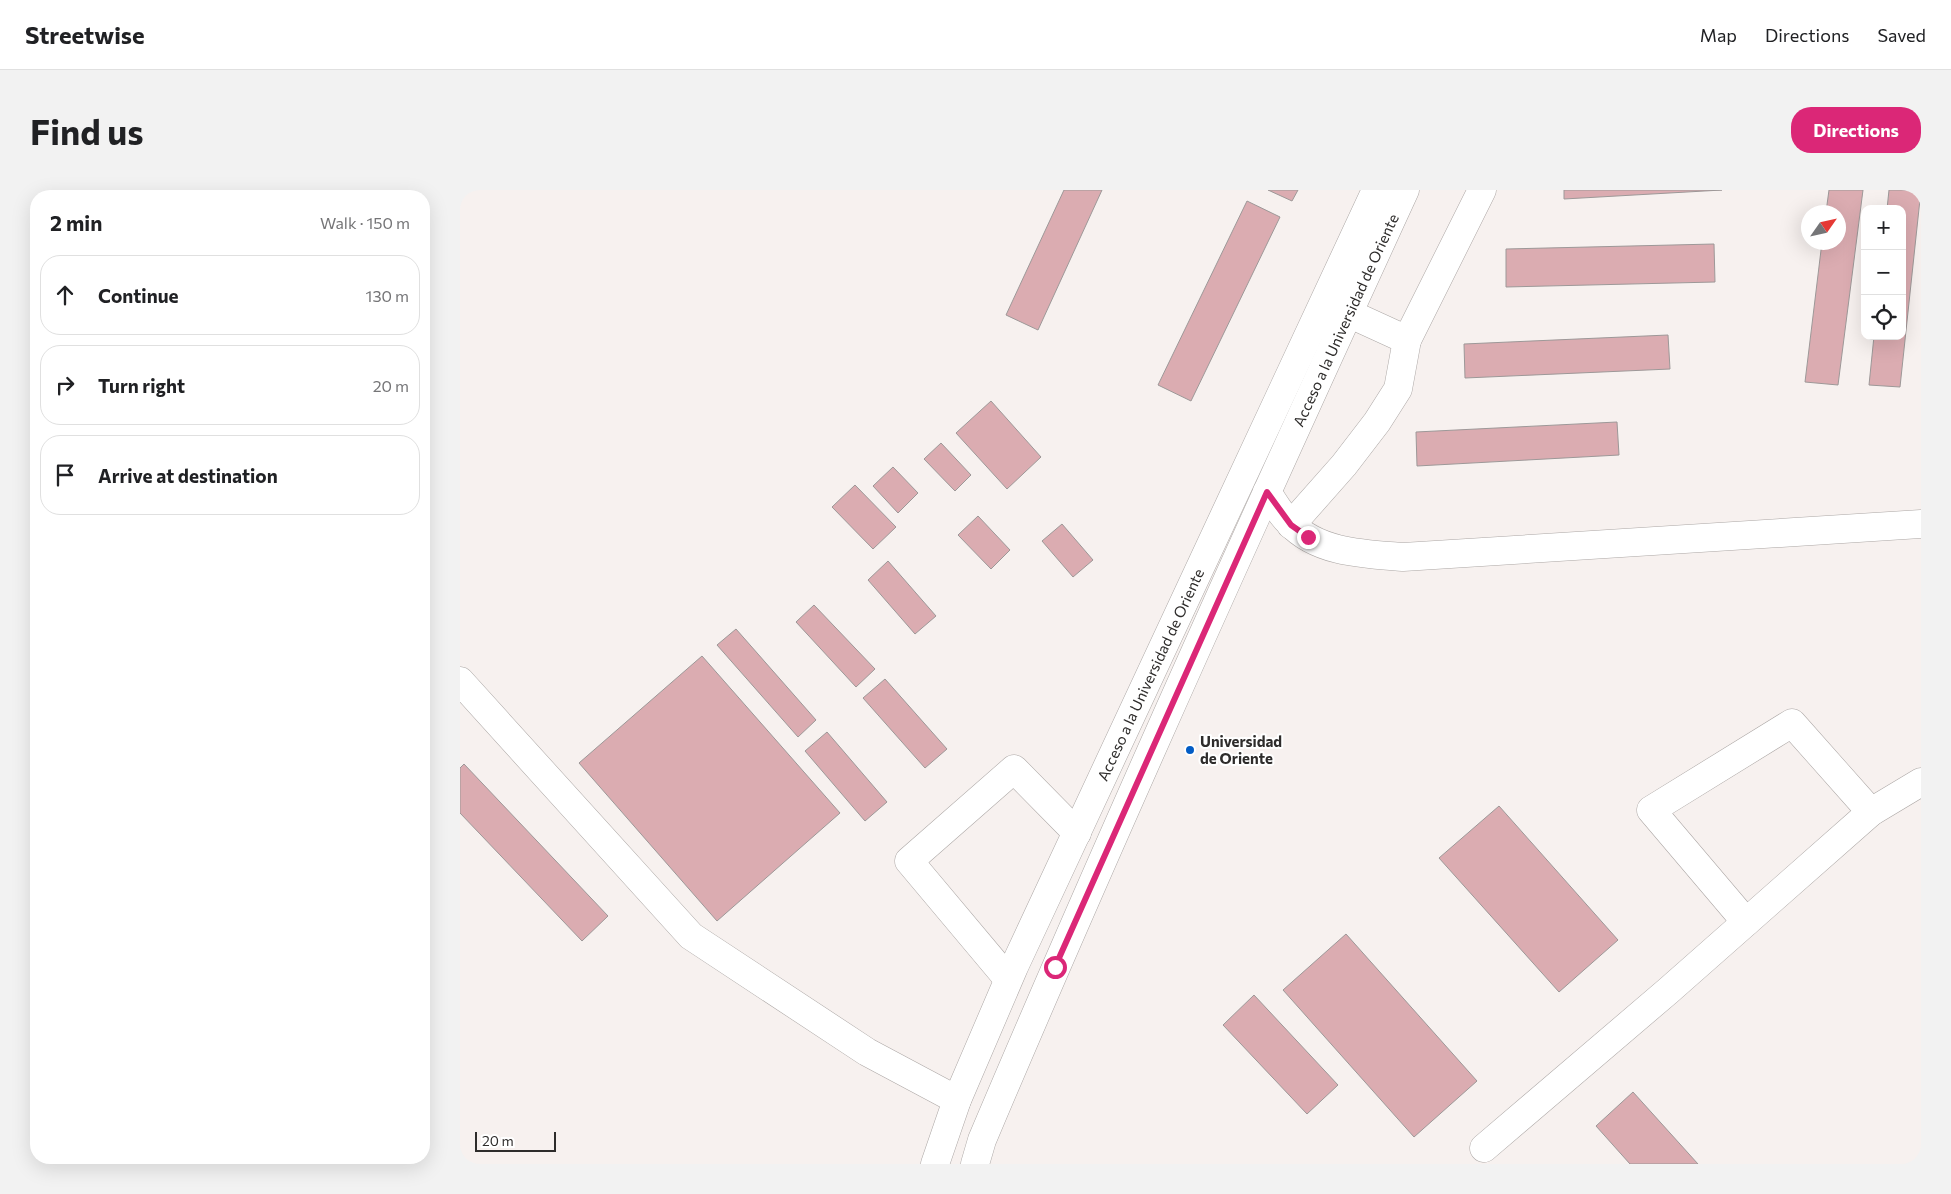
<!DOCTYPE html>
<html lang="en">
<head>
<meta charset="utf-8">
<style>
  body { margin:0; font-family:Commissioner,sans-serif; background:#f2f2f2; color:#202124 }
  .controls { position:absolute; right:15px; top:15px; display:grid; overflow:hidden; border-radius:10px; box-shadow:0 5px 20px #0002 }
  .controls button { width:45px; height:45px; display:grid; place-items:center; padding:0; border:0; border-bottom:1px solid #e0e0e0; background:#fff; color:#202124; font:25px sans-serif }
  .compass { position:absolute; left:1341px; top:15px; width:45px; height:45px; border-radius:50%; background:#fff; box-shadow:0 5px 20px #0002; rotate:56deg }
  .scale { position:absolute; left:15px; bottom:12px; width:81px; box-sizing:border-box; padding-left:5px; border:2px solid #2e2c2b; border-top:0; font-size:14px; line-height:18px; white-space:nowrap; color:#2e2c2b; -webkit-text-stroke:4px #fff; paint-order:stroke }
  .stop { position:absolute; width:15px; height:15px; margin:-11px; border:4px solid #db2777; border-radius:50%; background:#fff }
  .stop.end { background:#db2777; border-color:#fff; box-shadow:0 1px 5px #0008 }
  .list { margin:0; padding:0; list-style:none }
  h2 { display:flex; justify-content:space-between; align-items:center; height:65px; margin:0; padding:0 20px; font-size:21px }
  h2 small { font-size:16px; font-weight:400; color:#757577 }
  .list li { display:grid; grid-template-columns:32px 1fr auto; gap:15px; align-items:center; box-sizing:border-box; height:80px; margin:0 10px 10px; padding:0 10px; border:1px solid #e0e0e0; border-radius:20px }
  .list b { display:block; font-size:19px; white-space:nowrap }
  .list em { font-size:16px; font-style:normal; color:#757577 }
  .icon { flex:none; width:28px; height:28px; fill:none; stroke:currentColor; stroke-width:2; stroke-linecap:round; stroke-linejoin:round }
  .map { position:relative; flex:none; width:1461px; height:974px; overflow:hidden; border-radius:20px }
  header { display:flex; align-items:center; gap:30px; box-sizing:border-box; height:70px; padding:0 25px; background:#fff; border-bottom:1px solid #e0e0e0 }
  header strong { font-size:24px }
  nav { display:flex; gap:28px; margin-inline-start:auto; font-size:18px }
  .intro { display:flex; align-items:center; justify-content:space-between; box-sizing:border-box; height:120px; padding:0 30px }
  h1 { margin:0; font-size:35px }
  .button { padding:12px 22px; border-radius:20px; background:#db2777; color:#fff; font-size:18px; font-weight:700 }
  main { display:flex; gap:30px; padding:0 30px }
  aside { flex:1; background:#fff; border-radius:20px; box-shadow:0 5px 20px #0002 }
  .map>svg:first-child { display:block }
</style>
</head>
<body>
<header>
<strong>Streetwise</strong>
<nav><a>Map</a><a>Directions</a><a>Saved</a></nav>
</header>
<div class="intro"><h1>Find us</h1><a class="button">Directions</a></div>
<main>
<aside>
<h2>2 min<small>Walk · 150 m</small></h2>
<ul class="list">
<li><svg class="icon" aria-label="ahead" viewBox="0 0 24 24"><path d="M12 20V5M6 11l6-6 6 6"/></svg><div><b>Continue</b></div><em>130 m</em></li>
<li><svg class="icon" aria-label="right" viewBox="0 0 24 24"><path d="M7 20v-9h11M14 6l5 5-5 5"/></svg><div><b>Turn right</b></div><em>20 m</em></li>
<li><svg class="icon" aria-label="arrive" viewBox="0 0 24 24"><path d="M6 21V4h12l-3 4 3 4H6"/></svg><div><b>Arrive at destination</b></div></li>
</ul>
</aside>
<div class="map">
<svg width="1461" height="974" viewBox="0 0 1461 974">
  <rect width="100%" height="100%" fill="#f7f1ef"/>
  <g fill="#dbacb1" stroke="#9d9898">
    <polygon points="604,0 642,0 578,140 546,125"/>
    <polygon points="808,0 838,0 832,11"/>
    <polygon points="1104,0 1262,0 1104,9"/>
    <polygon points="1369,0 1403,0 1378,195 1345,192 1362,52 1378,52 1378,22 1366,22"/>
    <polygon points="1429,0 1461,0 1440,197 1409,195 1414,146 1442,146 1442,19 1427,19"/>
    <polygon points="787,11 820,27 731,211 698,195"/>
    <polygon points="1254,54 1255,92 1046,97 1046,59"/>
    <polygon points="1208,145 1210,179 1005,188 1004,154"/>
    <polygon points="531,211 581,267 547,299 496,243"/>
    <polygon points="1157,232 1159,265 957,276 956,242"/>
    <polygon points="481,253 511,285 495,301 464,269"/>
    <polygon points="433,277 458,303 438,323 413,296"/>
    <polygon points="395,295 436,337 413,359 372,317"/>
    <polygon points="518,326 550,360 531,379 498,345"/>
    <polygon points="602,334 633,370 613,387 582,351"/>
    <polygon points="428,371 476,426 455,444 408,390"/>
    <polygon points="354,415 415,479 396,497 336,432"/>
    <polygon points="276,439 356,530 338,547 257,455"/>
    <polygon points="242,466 380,623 257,731 119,573"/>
    <polygon points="425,489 487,559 465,578 403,508"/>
    <polygon points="367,542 427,612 405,631 345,561"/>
    <polygon points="4,574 148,726 122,751 0,623 0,578"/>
    <polygon points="1039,616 1158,750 1099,802 979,668"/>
    <polygon points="886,744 1017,891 954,947 823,800"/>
    <polygon points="794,805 878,895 847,924 763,835"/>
    <polygon points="1173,902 1238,974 1170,974 1136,936"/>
  </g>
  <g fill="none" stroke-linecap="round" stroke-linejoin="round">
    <defs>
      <g id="minor">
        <polyline points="888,123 947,150 1022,0"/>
        <path d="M807,302C814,312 820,324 830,333C858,363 905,364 943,367L1461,334"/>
        <polyline points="831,335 884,275 917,232 938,199 947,150"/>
        <polyline points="0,491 231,746 407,862 497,910"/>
        <polyline points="1286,732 1191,620 1332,533 1411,622"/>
        <polyline points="548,789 449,671 554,579 617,643"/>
        <polyline points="1024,958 1208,801 1411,622 1461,592"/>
        <path id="s1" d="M475,974L497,910L554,777L916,0"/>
        <path id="s2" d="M515,974L522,950C657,631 800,315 945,0"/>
      </g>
    </defs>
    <use href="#minor" stroke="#aca7a5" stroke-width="29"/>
    <use href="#minor" stroke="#fff" stroke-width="28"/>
  </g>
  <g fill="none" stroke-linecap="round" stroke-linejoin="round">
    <polyline stroke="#db2777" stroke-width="6" points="595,777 807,302 831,335 848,347"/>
  </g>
  <circle fill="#025cc5" stroke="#fff" stroke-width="2" cx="730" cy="560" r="5"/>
  <g text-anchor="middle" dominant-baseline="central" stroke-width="4" stroke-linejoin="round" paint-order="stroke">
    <g font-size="15" fill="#2e2c2b" stroke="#fff">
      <text stroke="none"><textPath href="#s2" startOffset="922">Acceso a la Universidad de Oriente</textPath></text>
      <text stroke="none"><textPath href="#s1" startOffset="535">Acceso a la Universidad de Oriente</textPath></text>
    </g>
    <g font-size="15" font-weight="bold" fill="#2e2c2b" stroke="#fff" text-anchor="start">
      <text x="740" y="551">Universidad<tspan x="740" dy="17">de Oriente</tspan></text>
    </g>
  </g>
</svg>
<div class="controls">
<button>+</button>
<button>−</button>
<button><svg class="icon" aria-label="locate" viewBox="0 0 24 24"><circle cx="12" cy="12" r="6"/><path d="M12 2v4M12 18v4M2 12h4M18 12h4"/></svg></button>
</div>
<svg class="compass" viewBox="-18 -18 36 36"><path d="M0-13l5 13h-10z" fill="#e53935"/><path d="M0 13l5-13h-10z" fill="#757577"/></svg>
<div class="scale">20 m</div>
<div class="stop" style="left:595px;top:777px"></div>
<div class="stop end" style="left:848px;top:347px"></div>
</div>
</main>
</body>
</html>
